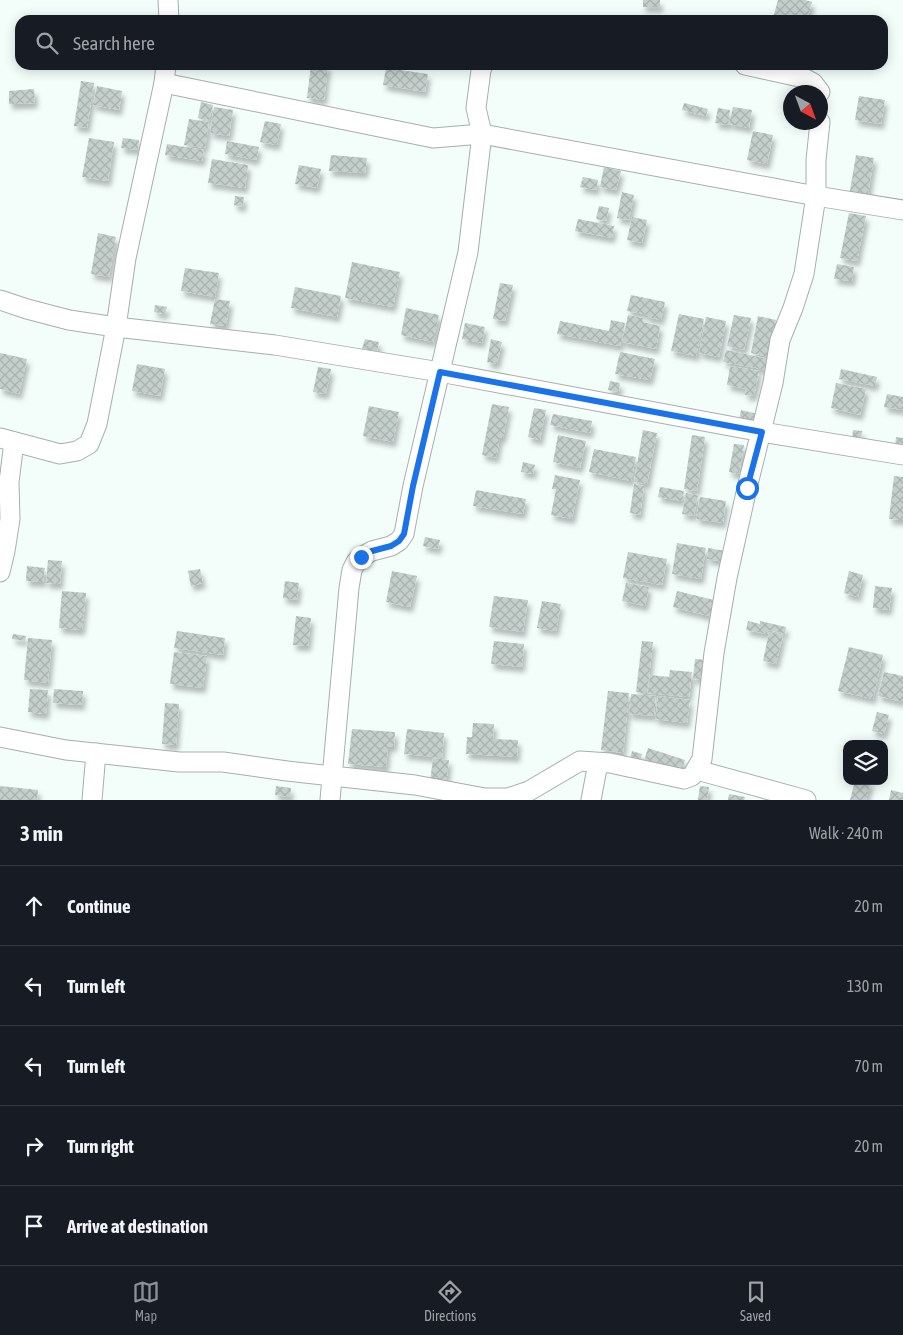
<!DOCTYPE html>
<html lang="en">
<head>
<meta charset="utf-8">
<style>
  body { margin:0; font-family:"Asap Condensed",sans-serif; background:#242831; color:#f1f3f6 }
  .controls { position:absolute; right:15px; bottom:15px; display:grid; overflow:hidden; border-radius:10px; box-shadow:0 2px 12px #0003 }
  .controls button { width:45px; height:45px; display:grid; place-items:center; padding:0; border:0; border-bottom:1px solid #363941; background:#171b24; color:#f1f3f6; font:25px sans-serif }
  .compass { position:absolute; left:783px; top:85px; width:45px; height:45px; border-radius:50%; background:#171b24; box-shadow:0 2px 12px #0003; rotate:139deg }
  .stop { position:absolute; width:15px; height:15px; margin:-11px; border:4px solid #1a73e8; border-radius:50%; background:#fff }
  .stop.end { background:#1a73e8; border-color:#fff; box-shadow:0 1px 5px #0008 }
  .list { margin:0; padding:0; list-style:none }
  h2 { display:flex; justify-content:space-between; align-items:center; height:65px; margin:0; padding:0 20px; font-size:21px }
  h2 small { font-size:16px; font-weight:400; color:#9ea1a6 }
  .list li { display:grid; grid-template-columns:32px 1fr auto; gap:15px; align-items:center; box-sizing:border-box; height:80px; padding:0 20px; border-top:1px solid #363941 }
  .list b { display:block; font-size:19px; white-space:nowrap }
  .list em { font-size:16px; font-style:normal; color:#9ea1a6 }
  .icon { flex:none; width:28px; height:28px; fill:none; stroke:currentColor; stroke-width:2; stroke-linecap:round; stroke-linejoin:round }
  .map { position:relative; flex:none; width:903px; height:800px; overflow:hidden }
  .search { position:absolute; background:#171b24; box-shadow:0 2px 12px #0003; left:15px; right:15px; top:15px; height:55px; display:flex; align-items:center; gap:12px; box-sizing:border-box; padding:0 18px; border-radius:15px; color:#9ea1a6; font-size:19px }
  .sheet { height:465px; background:#171b24 }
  nav { display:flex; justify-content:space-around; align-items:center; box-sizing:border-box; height:70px; border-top:1px solid #363941; background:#171b24; font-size:14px; color:#9ea1a6 }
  nav a { display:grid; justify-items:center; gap:2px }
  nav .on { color:#8c9099 }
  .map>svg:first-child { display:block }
</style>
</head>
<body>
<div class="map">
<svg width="903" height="800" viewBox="0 0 903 800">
  <defs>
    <pattern id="building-cross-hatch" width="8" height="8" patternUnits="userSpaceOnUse" patternTransform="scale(1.25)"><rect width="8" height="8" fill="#c4cfcc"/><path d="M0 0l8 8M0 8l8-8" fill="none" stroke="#a8b2af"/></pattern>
    <filter id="shadow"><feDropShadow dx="3" dy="5.5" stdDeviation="2.5" flood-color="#0004"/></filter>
  </defs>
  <rect width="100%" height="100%" fill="#f3fefb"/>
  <g fill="url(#building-cross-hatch)" filter="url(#shadow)">
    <rect x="643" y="0" width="17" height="7"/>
    <polygon points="778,0 805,0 812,2 807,20 781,20 773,18"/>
    <polygon points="311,65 328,65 324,100 307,98"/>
    <polygon points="386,68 428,74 425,92 383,85"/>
    <polygon points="81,81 94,83 87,128 74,126"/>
    <polygon points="97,86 122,91 119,110 93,105"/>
    <polygon points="34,89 35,103 9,104 9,91"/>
    <polygon points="859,96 885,100 881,124 855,120"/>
    <polygon points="201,102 213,105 209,121 198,118"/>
    <polygon points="684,103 708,109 706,116 682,110"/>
    <polygon points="214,107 233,110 229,136 210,133"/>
    <polygon points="733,107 752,110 749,128 729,124"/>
    <polygon points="718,108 730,110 728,125 715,123"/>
    <polygon points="189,119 209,122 205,148 184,145"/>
    <polygon points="265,121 281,124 277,145 260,142"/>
    <polygon points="753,131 773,135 767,164 747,160"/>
    <polygon points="89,138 114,142 108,181 82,177"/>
    <polygon points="123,138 139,140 138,150 121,148"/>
    <polygon points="227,141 259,147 256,160 225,154"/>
    <polygon points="167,144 204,150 202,161 165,155"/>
    <polygon points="331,155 367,158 365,173 329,171"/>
    <polygon points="856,155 874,158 867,200 849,197"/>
    <polygon points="212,159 248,165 245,188 208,183"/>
    <polygon points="299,165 321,169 317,188 295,184"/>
    <polygon points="604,167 621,171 616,190 600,187"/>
    <polygon points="583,177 598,180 596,190 580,187"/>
    <polygon points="622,192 634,195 629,220 617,218"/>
    <polygon points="235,196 244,197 243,207 234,205"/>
    <polygon points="599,206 609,208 606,221 596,219"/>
    <polygon points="849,213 866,216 857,261 840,258"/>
    <polygon points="632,217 647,220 642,243 627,240"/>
    <polygon points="578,219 614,226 612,238 575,231"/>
    <polygon points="98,233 116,237 109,277 91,274"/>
    <polygon points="352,262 400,272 393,307 345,298"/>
    <polygon points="837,264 854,267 852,281 834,279"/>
    <polygon points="185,268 219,273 215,297 181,291"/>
    <polygon points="500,283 513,285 505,321 493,319"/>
    <polygon points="295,287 341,296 337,317 291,308"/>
    <polygon points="631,295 665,302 661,320 646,317 646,314 627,311"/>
    <polygon points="215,299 230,301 226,326 210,324"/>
    <polygon points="155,305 167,307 165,314 154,312"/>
    <polygon points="406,308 439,315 433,342 401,335"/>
    <polygon points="679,314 704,319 696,356 671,351"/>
    <polygon points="628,315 643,318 643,322 660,326 656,349 622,342"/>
    <polygon points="734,315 751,318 744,350 727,346"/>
    <polygon points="758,316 776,320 769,357 751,353"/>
    <polygon points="706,317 726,321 719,357 699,353"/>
    <polygon points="611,320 625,323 620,346 557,334 560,321 609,331"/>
    <polygon points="465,323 485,327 482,343 462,339"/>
    <polygon points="365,339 379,342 377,352 362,349"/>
    <polygon points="491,339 502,342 497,364 487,362"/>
    <polygon points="726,350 769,359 767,370 723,362"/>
    <polygon points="620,352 655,359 650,380 615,374"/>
    <polygon points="0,353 27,359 19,394 0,389"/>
    <polygon points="137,364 165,369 160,396 132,391"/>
    <polygon points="730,366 759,371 754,396 745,395 746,389 727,385"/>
    <polygon points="318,367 331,369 326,394 313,392"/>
    <polygon points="841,369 877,377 875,386 839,379"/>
    <polygon points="610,381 620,383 619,392 608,390"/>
    <polygon points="836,383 866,389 860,415 831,408"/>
    <polygon points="887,394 903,397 903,410 884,407"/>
    <polygon points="492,404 509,407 503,438 500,437 496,458 482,455"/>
    <polygon points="369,406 399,412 393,442 363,436"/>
    <polygon points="534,408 546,410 540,440 528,437"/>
    <polygon points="741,410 758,414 756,423 739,420"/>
    <polygon points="553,414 592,421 590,433 550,425"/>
    <polygon points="643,430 657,433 647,484 634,482"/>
    <polygon points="853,430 862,431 861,439 852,438"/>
    <polygon points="558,435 586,441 580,468 553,462"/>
    <polygon points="692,435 705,437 697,491 684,489"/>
    <polygon points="896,437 903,438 903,447 895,447"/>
    <polygon points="734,444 744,445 739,474 729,472"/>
    <polygon points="594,449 636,457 631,481 589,472"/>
    <polygon points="523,462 535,465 533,474 521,472"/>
    <polygon points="555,475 580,480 572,519 551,515 556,489 552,489"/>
    <polygon points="894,476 903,477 903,520 889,519"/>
    <polygon points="634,484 644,486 640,515 630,513"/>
    <polygon points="660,487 684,491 682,501 658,497"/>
    <polygon points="476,490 526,499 523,514 473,506"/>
    <polygon points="686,493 698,495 694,516 682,514"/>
    <polygon points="700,497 726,501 723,523 696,519"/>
    <polygon points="425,537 440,540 438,549 423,546"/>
    <polygon points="677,543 706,548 701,579 672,574"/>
    <polygon points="708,548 726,551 725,562 707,559"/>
    <polygon points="628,552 667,559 662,585 623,578"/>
    <polygon points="48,560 62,561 60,584 46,583"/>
    <polygon points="27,566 45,568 43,582 26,581"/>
    <polygon points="200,569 203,583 191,586 188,571"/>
    <polygon points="392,571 417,576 410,607 386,602"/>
    <polygon points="849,571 863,575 858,597 844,593"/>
    <polygon points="285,581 299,583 297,600 283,598"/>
    <polygon points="626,583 649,587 645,606 622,601"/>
    <polygon points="875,586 892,588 889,610 873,608"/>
    <polygon points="62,591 86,593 82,630 59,628"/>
    <polygon points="677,591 718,601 713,617 673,607"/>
    <polygon points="494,596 528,600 523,632 489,627"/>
    <polygon points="542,601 561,604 556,631 537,628"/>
    <polygon points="296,616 311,618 308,646 293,645"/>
    <polygon points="748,621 760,624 760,621 786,627 785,634 768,630 767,634 746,630"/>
    <polygon points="177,631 225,638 223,655 174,648"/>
    <polygon points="769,632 783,635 776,664 763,661"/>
    <polygon points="13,634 26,636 25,641 12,639"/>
    <polygon points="28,638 52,640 48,683 24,680"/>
    <polygon points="494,641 524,644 522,667 491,664"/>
    <polygon points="642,641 653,642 647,694 636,692"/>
    <polygon points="849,647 883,655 873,699 838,691"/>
    <polygon points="174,652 207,656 203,688 170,684"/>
    <polygon points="695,659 706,660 704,680 693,679"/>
    <polygon points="670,670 692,672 689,697 648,693 650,675 669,677"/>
    <polygon points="884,672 903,676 903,702 878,696"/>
    <polygon points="30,689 48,690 46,714 28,712"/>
    <polygon points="54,689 83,691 82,705 53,703"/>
    <polygon points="608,691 629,693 623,753 601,750"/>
    <polygon points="631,694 656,696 654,716 629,714"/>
    <polygon points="658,696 690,700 687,723 655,719"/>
    <polygon points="165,703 179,704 176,745 162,744"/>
    <polygon points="877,712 889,715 884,734 872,731"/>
    <polygon points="473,723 494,724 493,739 518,740 517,757 466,754 467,737 472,737"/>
    <polygon points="352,729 395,732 394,747 388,746 386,767 348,764"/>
    <polygon points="407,729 444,733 442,758 404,754"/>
    <polygon points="648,748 685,760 681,772 644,761"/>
    <polygon points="632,751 642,754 640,761 630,758"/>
    <polygon points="433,758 449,760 446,784 430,782"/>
    <polygon points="855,781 871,781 866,800 850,800"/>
    <polygon points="0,786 38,790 37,800 0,800"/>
    <polygon points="276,786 291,788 290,797 275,795"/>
    <polygon points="700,786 709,787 707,800 698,800"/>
    <polygon points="891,790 903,793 903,800 889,800"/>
    <polygon points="729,794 745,797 744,800 728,800"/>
  </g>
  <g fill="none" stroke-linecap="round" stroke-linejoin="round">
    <defs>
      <g id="minor">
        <polyline points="168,0 169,20"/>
        <polyline points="745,65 804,78 813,83 820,92"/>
        <polyline points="164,83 433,138 482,134 816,196 903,210"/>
        <polyline points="0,300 27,309 69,320 116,327 275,345 440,372 762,432 903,455"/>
        <polyline points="0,438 60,454 77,451 89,444 97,424 116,327 126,258 164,83 166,65"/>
        <polyline points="0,572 5,551 10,519 9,482 14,442"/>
        <polyline points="0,737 66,750 179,762 223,762 287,771 415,785 485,798 508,798 529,791 580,761 610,763 684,779 692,776 702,759 714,653 727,578 747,488 773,383 780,340 793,308 804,274 816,196 816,160 820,122"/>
        <polyline points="697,770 806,800"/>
        <polyline points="92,800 96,753"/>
        <polyline points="330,800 349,588 352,570 356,562 361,557 372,551 391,546 399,541 404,534 413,486 468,252 482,134 476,108 481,70 483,65"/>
        <polyline points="591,800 598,763"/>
      </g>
    </defs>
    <use href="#minor" stroke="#a5b0ad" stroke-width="21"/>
    <use href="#minor" stroke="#fff" stroke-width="19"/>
  </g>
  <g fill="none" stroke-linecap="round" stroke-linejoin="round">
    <polyline stroke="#1a73e8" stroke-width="6" points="361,557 372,551 391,546 399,541 404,534 413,486 440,372 762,432 747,488"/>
  </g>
</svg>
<div class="controls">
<button><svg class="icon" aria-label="layers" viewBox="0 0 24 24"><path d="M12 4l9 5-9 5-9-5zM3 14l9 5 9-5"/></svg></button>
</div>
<svg class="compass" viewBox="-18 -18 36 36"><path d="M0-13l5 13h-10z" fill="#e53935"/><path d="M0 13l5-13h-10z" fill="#9ea1a6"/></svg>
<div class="stop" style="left:747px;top:488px"></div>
<div class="stop end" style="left:361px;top:557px"></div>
<div class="search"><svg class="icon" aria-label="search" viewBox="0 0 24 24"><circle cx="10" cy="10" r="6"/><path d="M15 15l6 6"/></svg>Search here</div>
</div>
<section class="sheet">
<h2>3 min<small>Walk · 240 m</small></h2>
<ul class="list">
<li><svg class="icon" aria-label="ahead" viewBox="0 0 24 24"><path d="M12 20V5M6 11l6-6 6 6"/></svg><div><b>Continue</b></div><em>20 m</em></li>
<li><svg class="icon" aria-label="left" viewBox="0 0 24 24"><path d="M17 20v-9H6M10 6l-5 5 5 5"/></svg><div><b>Turn left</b></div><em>130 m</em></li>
<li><svg class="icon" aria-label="left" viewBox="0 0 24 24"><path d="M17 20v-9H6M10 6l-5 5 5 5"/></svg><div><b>Turn left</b></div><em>70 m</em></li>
<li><svg class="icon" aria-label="right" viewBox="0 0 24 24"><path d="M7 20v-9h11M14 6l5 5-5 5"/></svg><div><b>Turn right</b></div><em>20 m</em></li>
<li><svg class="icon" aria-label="arrive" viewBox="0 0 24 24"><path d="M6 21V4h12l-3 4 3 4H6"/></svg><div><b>Arrive at destination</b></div></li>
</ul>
</section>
<nav>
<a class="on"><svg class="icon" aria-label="map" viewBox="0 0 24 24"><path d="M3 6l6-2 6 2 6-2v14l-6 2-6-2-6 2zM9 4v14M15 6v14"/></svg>Map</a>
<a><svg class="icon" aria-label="directions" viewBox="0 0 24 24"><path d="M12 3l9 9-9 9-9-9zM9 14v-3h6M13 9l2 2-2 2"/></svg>Directions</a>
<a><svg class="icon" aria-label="saved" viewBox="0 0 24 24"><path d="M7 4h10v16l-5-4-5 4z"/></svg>Saved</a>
</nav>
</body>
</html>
